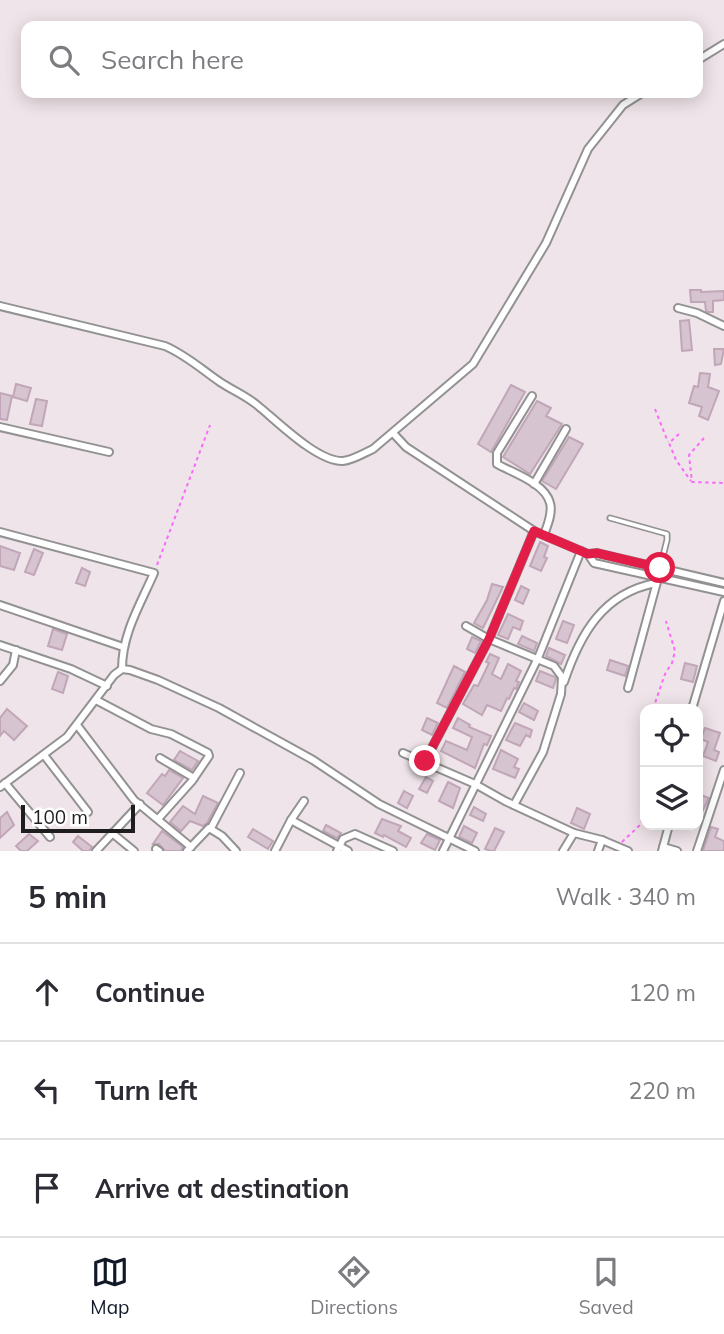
<!DOCTYPE html>
<html lang="en">
<head>
<meta charset="utf-8">
<style>
  body { margin:0; font-family:Mulish,sans-serif; background:#f7f7f7; color:#2b2b33 }
  .controls { position:absolute; right:21px; bottom:21px; display:grid; overflow:hidden; border-radius:14px; box-shadow:0 4px 18px #0003 }
  .controls button { width:63px; height:63px; display:grid; place-items:center; padding:0; border:0; border-bottom:2px solid #e1e1e2; background:#fff; color:#2b2b33; font:35px sans-serif }
  .scale { position:absolute; left:21px; bottom:18px; width:114px; box-sizing:border-box; padding-left:7px; border:4px solid #1e1e1e; border-top:0; font-size:19px; line-height:24px; white-space:nowrap; color:#1e1e1e; -webkit-text-stroke:5px #fff; paint-order:stroke }
  .stop { position:absolute; width:21px; height:21px; margin:-16px; border:5px solid #e11d48; border-radius:50%; background:#fff }
  .stop.end { background:#e11d48; border-color:#fff; box-shadow:0 2px 7px #0008 }
  .list { margin:0; padding:0; list-style:none }
  h2 { display:flex; justify-content:space-between; align-items:center; height:91px; margin:0; padding:0 28px; font-size:30px }
  h2 small { font-size:23px; font-weight:400; color:#7c7c81 }
  .list li { display:grid; grid-template-columns:46px 1fr auto; gap:21px; align-items:center; box-sizing:border-box; height:98px; padding:0 28px; border-top:2px solid #e1e1e2 }
  .list b { display:block; font-size:26px; white-space:nowrap }
  .list em { font-size:23px; font-style:normal; color:#7c7c81 }
  .icon { flex:none; width:38px; height:38px; fill:none; stroke:currentColor; stroke-width:2; stroke-linecap:round; stroke-linejoin:round }
  .map { position:relative; flex:none; width:724px; height:851px; overflow:hidden }
  .search { position:absolute; background:#fff; box-shadow:0 4px 18px #0003; left:21px; right:21px; top:21px; height:77px; display:flex; align-items:center; gap:18px; box-sizing:border-box; padding:0 24px; border-radius:14px; color:#7c7c81; font-size:26px }
  .sheet { height:385px; background:#fff }
  nav { display:flex; justify-content:space-around; align-items:center; box-sizing:border-box; height:98px; border-top:2px solid #e1e1e2; background:#fff; font-size:19px; color:#7c7c81 }
  nav a { display:grid; justify-items:center; gap:4px }
  nav .on { color:#111827 }
  .map>svg:first-child { display:block }
</style>
</head>
<body>
<div class="map">
<svg width="724" height="851" viewBox="0 0 724 851">
  <rect width="100%" height="100%" fill="#efe4e9"/>
  <g fill="#d6c4d0" stroke="#c1a6b8" stroke-width="2">
    <polygon points="690,290 701,290 701,292 724,291 724,300 713,301 713,312 708,312 706,311 705,302 691,302"/>
    <polygon points="689,320 692,350 682,351 680,321"/>
    <polygon points="714,349 724,349 721,364 715,365"/>
    <polygon points="700,373 710,374 708,387 719,391 708,420 699,416 702,407 689,403 694,386 698,387"/>
    <polygon points="16,384 31,388 27,401 13,397"/>
    <polygon points="511,385 525,392 491,452 478,444"/>
    <polygon points="0,393 12,396 7,420 0,419"/>
    <polygon points="36,399 47,401 42,426 30,424"/>
    <polygon points="537,401 551,408 546,416 562,424 530,474 503,457"/>
    <polygon points="569,437 583,444 556,489 542,481"/>
    <polygon points="540,542 548,546 544,557 547,558 541,571 530,566"/>
    <polygon points="0,546 20,553 14,570 0,566"/>
    <polygon points="34,549 43,553 34,575 25,572"/>
    <polygon points="82,568 90,572 85,586 76,583"/>
    <polygon points="492,584 503,587 483,628 474,623 487,600"/>
    <polygon points="521,586 529,590 523,604 515,600"/>
    <polygon points="508,614 523,621 520,630 513,627 508,639 498,635"/>
    <polygon points="563,621 574,625 567,643 556,639"/>
    <polygon points="53,629 67,634 62,650 48,646"/>
    <polygon points="522,636 537,643 534,651 518,644"/>
    <polygon points="472,637 481,641 475,653 467,649"/>
    <polygon points="549,648 565,655 561,664 546,656"/>
    <polygon points="490,654 499,658 492,674 501,679 508,664 521,671 516,681 519,682 516,689 514,688 509,699 507,698 501,711 487,705 482,715 463,704 474,685 478,686 489,663 486,662"/>
    <polygon points="610,660 628,666 625,676 607,670"/>
    <polygon points="685,663 697,666 693,682 681,679"/>
    <polygon points="454,666 465,672 447,708 437,703"/>
    <polygon points="540,671 555,677 556,679 553,688 536,681"/>
    <polygon points="58,672 68,676 63,693 52,689"/>
    <polygon points="524,703 538,711 534,720 519,712"/>
    <polygon points="7,709 27,726 14,740 4,731 0,736 0,718"/>
    <polygon points="427,718 438,723 432,735 422,730"/>
    <polygon points="458,718 470,725 469,727 491,736 487,745 484,744 475,768 441,751 446,741 467,750 472,737 453,728"/>
    <polygon points="515,723 532,730 530,737 526,735 520,746 506,740"/>
    <polygon points="705,728 720,733 714,750 719,752 716,761 703,756 708,742 701,739"/>
    <polygon points="501,750 518,759 514,767 519,769 515,778 493,769"/>
    <polygon points="180,751 198,761 192,770 174,760"/>
    <polygon points="169,770 183,778 163,805 147,793 162,774 165,776"/>
    <polygon points="426,777 433,781 427,793 419,789"/>
    <polygon points="448,782 460,788 453,808 439,801"/>
    <polygon points="404,791 413,796 407,808 398,803"/>
    <polygon points="698,794 709,798 698,820"/>
    <polygon points="203,796 218,803 207,823 203,826 190,821 181,831 170,822 183,806 195,814"/>
    <polygon points="474,807 486,814 483,821 470,815"/>
    <polygon points="577,808 590,814 584,829 571,823"/>
    <polygon points="7,812 14,825 0,838 0,818"/>
    <polygon points="382,819 401,826 398,831 411,838 406,847 384,835 383,837 375,833"/>
    <polygon points="326,825 341,833 337,838 323,831"/>
    <polygon points="464,826 477,833 472,843 459,837"/>
    <polygon points="711,827 718,829 715,837 724,841 724,851 703,851"/>
    <polygon points="495,828 504,832 494,851 491,851 485,849"/>
    <polygon points="253,829 273,841 268,849 248,837"/>
    <polygon points="162,831 183,847 181,851 165,851 159,844 153,844"/>
    <polygon points="29,834 38,841 27,851 21,851 16,846"/>
    <polygon points="427,834 440,840 435,850 421,843"/>
    <polygon points="78,836 92,847 89,851 83,851 73,842"/>
  </g>
  <g fill="none" stroke-linecap="round" stroke-linejoin="round">
    <defs>
      <polyline id="lane" points="610,518 667,534 667,540 660,568"/>
      <g id="street">
        <polyline points="698,60 724,44"/>
        <path d="M0,306L165,346C186,355 201,369 220,382C232,390 246,396 257,405C276,420 317,462 343,461C353,460 364,453 373,449L473,364L546,243L588,149L623,105L642,93"/>
        <polyline points="678,308 697,313 724,326"/>
        <path d="M532,396L497,453V464C513,473 545,483 550,503C553,513 547,526 544,535"/>
        <polyline points="0,427 109,452"/>
        <polyline points="393,433 406,447 534,531 588,554 597,553 724,583"/>
        <polyline points="534,484 566,429"/>
        <path d="M0,532L154,573C140,605 122,634 122,669"/>
        <polyline points="588,554 594,563 724,592"/>
        <polyline points="0,605 123,647"/>
        <polyline points="466,626 489,639 554,666 562,677 561,694 543,752 514,805"/>
        <polyline points="0,645 71,669 107,686"/>
        <polyline points="0,681 13,665 16,650"/>
        <path d="M564,682C580,634 603,593 656,583"/>
        <polyline points="628,688 657,582"/>
        <polyline points="96,700 151,729 171,734 208,753 209,756 192,781 158,819"/>
        <polyline points="692,709 724,601"/>
        <polyline points="77,725 134,800 191,847"/>
        <polyline points="403,753 475,784 505,801 574,833 602,840 628,851"/>
        <polyline points="44,755 88,812"/>
        <polyline points="160,758 194,778"/>
        <polyline points="425,761 489,639 534,531"/>
        <polyline points="5,783 50,837"/>
        <polyline points="0,787 67,737 114,675 122,669 130,670 158,680 219,708 313,760 379,804 475,851"/>
        <polyline points="291,820 348,851"/>
        <polyline points="211,828 240,773"/>
        <polyline points="112,833 134,851"/>
        <polyline points="663,847 677,851"/>
        <polyline points="156,849 159,851"/>
        <polyline points="96,851 140,804"/>
        <polyline points="187,851 209,828 222,836 236,851"/>
        <polyline points="275,851 291,820 304,801"/>
        <polyline points="337,851 343,839 355,834 393,851"/>
        <polyline points="443,851 538,658 581,551"/>
        <polyline points="563,851 574,833"/>
        <polyline points="598,851 602,840"/>
        <polyline points="662,851 669,825"/>
        <polyline points="697,851 724,770"/>
      </g>
    </defs>
    <use href="#lane" stroke="#929292" stroke-width="7"/>
    <use href="#street" stroke="#929292" stroke-width="10"/>
    <g stroke="#f96bf8" stroke-width="2" stroke-dasharray="3.5 3.5" stroke-linecap="butt">
      <polyline points="655,409 668,442"/>
      <polyline points="679,434 669,443 676,460 691,481"/>
      <polyline points="704,438 689,455 692,482 724,483"/>
      <polyline points="157,565 210,425"/>
      <polyline points="653,709 665,674 672,663 675,651 666,621"/>
      <polyline points="622,842 640,825 645,813"/>
    </g>
    <use href="#lane" stroke="#fff" stroke-width="3.5"/>
    <use href="#street" stroke="#fff" stroke-width="6"/>
  </g>
  <g fill="none" stroke-linecap="round" stroke-linejoin="round">
    <polyline stroke="#e11d48" stroke-width="9" points="425,761 489,639 534,531 588,554 597,553 660,568"/>
  </g>
</svg>
<div class="controls">
<button><svg class="icon" aria-label="locate" viewBox="0 0 24 24"><circle cx="12" cy="12" r="6"/><path d="M12 2v4M12 18v4M2 12h4M18 12h4"/></svg></button>
<button><svg class="icon" aria-label="layers" viewBox="0 0 24 24"><path d="M12 4l9 5-9 5-9-5zM3 14l9 5 9-5"/></svg></button>
</div>
<div class="scale">100 m</div>
<div class="stop" style="left:660px;top:568px"></div>
<div class="stop end" style="left:425px;top:761px"></div>
<div class="search"><svg class="icon" aria-label="search" viewBox="0 0 24 24"><circle cx="10" cy="10" r="6"/><path d="M15 15l6 6"/></svg>Search here</div>
</div>
<section class="sheet">
<h2>5 min<small>Walk · 340 m</small></h2>
<ul class="list">
<li><svg class="icon" aria-label="ahead" viewBox="0 0 24 24"><path d="M12 20V5M6 11l6-6 6 6"/></svg><div><b>Continue</b></div><em>120 m</em></li>
<li><svg class="icon" aria-label="left" viewBox="0 0 24 24"><path d="M17 20v-9H6M10 6l-5 5 5 5"/></svg><div><b>Turn left</b></div><em>220 m</em></li>
<li><svg class="icon" aria-label="arrive" viewBox="0 0 24 24"><path d="M6 21V4h12l-3 4 3 4H6"/></svg><div><b>Arrive at destination</b></div></li>
</ul>
</section>
<nav>
<a class="on"><svg class="icon" aria-label="map" viewBox="0 0 24 24"><path d="M3 6l6-2 6 2 6-2v14l-6 2-6-2-6 2zM9 4v14M15 6v14"/></svg>Map</a>
<a><svg class="icon" aria-label="directions" viewBox="0 0 24 24"><path d="M12 3l9 9-9 9-9-9zM9 14v-3h6M13 9l2 2-2 2"/></svg>Directions</a>
<a><svg class="icon" aria-label="saved" viewBox="0 0 24 24"><path d="M7 4h10v16l-5-4-5 4z"/></svg>Saved</a>
</nav>
</body>
</html>
